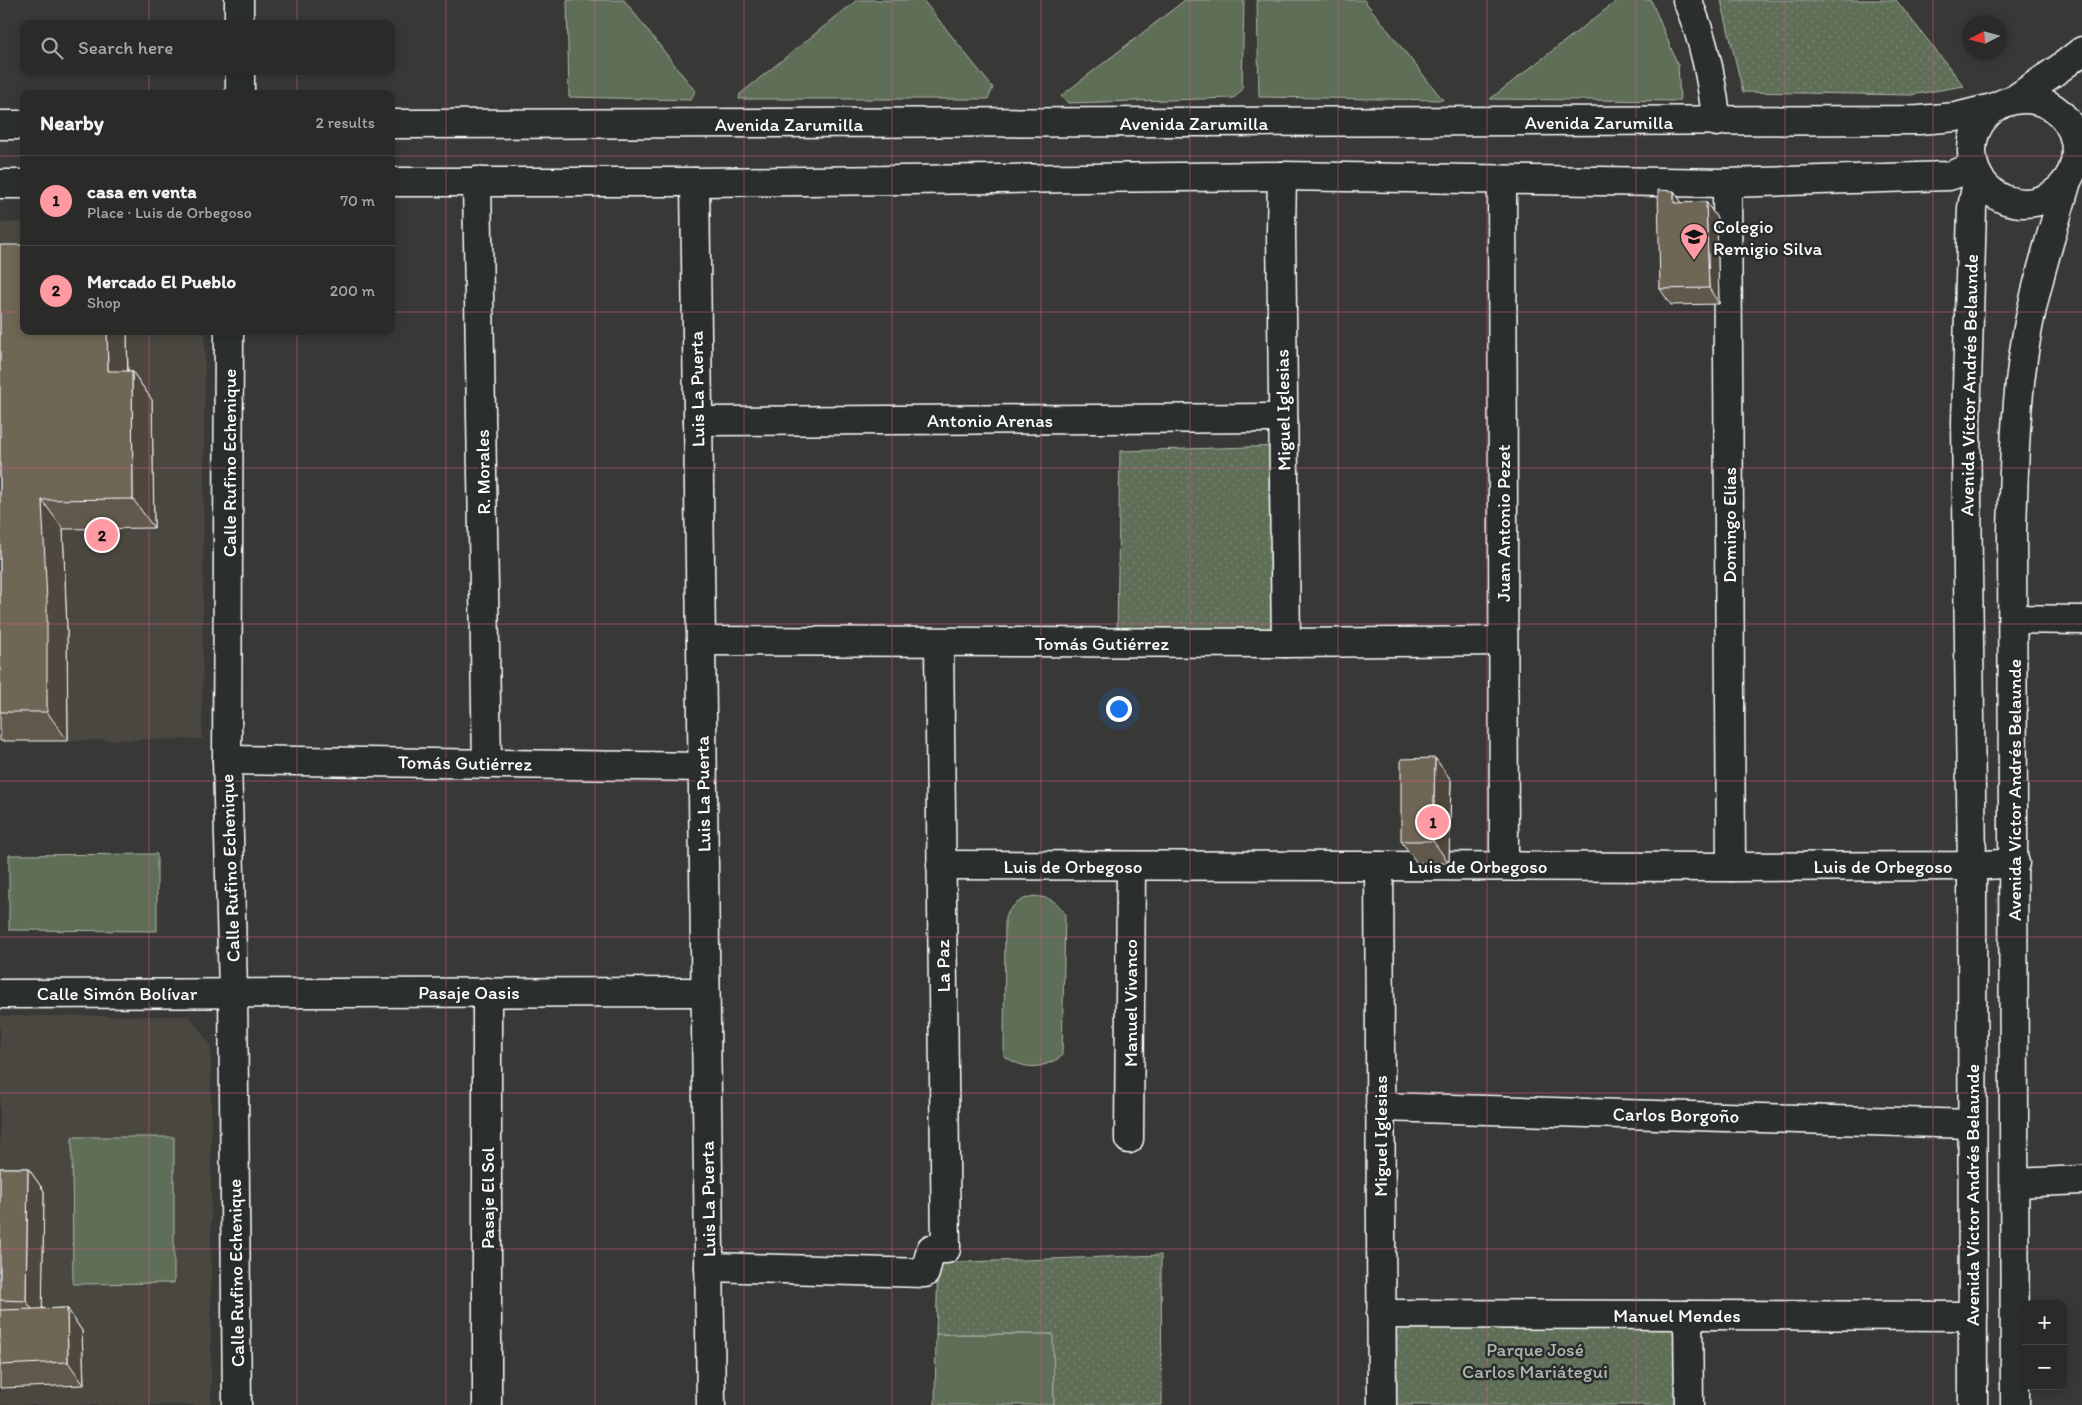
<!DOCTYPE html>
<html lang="en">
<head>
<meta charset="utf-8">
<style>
  body { margin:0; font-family:Itim,sans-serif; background:#323230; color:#f1f3f6 }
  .controls { position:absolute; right:15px; bottom:15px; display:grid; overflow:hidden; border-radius:10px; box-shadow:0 2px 8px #0003 }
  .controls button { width:45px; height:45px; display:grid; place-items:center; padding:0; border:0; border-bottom:1px solid #464645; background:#2a2a28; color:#f1f3f6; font:25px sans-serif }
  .compass { position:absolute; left:1962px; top:15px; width:45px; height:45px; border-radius:50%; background:#2a2a28; box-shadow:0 2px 8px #0003; rotate:264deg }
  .you { position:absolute; left:1118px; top:708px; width:18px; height:18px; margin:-12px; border:4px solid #fff; border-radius:50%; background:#1a73e8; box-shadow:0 0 0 8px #1a73e833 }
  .badge { display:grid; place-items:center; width:32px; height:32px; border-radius:50%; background:#ff9aa2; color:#111; font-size:16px; font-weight:700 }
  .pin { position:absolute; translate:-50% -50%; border:2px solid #fff; box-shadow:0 1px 5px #0006 }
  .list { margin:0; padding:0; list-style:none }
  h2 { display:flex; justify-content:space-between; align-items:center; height:65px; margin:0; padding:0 20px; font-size:21px }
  h2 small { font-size:16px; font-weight:400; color:#a5a7a8 }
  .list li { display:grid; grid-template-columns:32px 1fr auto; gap:15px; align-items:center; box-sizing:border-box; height:90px; padding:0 20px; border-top:1px solid #464645 }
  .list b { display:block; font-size:19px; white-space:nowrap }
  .list p { margin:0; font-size:16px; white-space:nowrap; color:#a5a7a8 }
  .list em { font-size:16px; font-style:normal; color:#a5a7a8 }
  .icon { flex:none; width:28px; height:28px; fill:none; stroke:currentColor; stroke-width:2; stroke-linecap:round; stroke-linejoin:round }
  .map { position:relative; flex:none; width:2082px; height:1405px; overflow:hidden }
  .search { position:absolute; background:#2a2a28; box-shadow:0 2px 8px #0003; left:20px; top:20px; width:375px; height:55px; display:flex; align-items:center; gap:12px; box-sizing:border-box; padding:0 18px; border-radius:10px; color:#a5a7a8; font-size:19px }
  .panel { position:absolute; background:#2a2a28; box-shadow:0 2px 8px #0003; left:20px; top:90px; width:375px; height:245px; border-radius:10px }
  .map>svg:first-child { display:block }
</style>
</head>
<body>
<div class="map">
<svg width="2082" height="1405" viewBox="0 0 2082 1405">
  <defs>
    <pattern id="park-dots" width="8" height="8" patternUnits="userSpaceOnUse" patternTransform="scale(1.25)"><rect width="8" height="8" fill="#5f6e57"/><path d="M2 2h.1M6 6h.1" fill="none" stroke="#778470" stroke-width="1.8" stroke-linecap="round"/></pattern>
  </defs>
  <rect width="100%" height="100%" fill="#383836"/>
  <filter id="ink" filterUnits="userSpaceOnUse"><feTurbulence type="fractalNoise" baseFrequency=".02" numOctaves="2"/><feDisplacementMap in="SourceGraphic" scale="10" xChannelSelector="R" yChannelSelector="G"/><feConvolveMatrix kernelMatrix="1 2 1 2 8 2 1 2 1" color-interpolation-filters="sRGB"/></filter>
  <g filter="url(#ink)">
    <g fill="#484640">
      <polygon points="24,222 24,331 205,331 202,739 0,741 0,223"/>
      <polygon points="0,1016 189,1016 211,1045 211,1405 0,1405"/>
    </g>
    <g fill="#5f6e57" stroke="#afb6ab">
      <polygon points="567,0 624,0 695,91 691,100 569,97"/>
      <polygon points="857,0 923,0 993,88 988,99 739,99 740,94"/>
      <polygon points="1185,0 1244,0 1242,90 1234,98 1068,103 1061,96"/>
      <polygon points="1257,0 1364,0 1443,100 1259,97"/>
      <polygon points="1618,0 1651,0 1678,65 1680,101 1490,99"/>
      <polygon points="157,854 157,931 9,930 9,855"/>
      <path d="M1034,896C1050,898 1056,900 1065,914L1062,1056C1041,1070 1025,1070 1004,1056L1005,917C1012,905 1020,899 1034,896Z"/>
      <polygon points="72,1137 174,1137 174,1283 73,1284"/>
      <polygon points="936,1334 1054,1334 1054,1405 935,1405"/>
    </g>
    <g fill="url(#park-dots)" stroke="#afb6ab">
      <polygon points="1721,0 1896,0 1964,86 1911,95 1743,92"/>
      <polygon points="1282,446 1280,640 1117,634 1120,451"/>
      <polygon points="1161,1255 1162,1405 1054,1405 1053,1334 936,1334 938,1263"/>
      <polygon points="1381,1314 1688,1315 1689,1405 1382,1405"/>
    </g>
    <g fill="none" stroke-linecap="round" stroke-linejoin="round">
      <defs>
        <g id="street">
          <polyline points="239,0 239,24"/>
          <path d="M1687,0C1705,42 1711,78 1717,122"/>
          <polyline points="240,71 240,94"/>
          <polyline points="1282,176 1281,231 1286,643"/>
          <polyline points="1502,180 1504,866"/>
          <polyline points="477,181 487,764"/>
          <polyline points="695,182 711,1405"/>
          <polyline points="1727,183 1731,867"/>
          <polyline points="698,421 1283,418"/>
          <polyline points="2013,619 2082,620"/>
          <polyline points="701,641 1286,643 1503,641"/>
          <polyline points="227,760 702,767"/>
          <polyline points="941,865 1731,867 1972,866 2015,863"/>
          <polyline points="1379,866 1382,1405"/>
          <polyline points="0,994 705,992"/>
          <polyline points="1380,1107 1972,1124"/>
          <polyline points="1129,1139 1131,866"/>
          <polyline points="2015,1183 2082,1180"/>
          <polyline points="709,1267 925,1273 931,1249 946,1249 939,643"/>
          <polyline points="1381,1314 1973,1316"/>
          <polyline points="1688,1315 1689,1405"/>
          <polyline points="487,1405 487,992"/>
        </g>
        <g id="secondary">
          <polyline points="2015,99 2060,68 2082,51"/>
          <circle cx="2024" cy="151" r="52"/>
          <polyline points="391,124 1919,120 1956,117 1996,107"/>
          <polyline points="0,125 24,125"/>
          <polyline points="391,182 695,182 1282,176 1727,183 1949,176 1974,167"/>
          <polyline points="0,184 24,184"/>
          <polyline points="229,331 227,760 233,992 237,1405"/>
          <polyline points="1973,1405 1972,866 1966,423 1972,208 1978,176"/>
          <path d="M2015,1405L2012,532C2014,467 2015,403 2026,339C2035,286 2052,233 2067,181"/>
        </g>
      </defs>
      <use href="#street" stroke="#fff" stroke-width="31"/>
      <use href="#secondary" stroke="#fff" stroke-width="31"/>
      <use href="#street" stroke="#2a2d2e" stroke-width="28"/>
      <use href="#secondary" stroke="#2a2d2e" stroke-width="28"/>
    </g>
    <g fill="#5f584b" stroke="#fff">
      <polygon points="1674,191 1682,203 1706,202 1717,218 1719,304 1671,305 1660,289"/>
      <polygon points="0,245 24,331 127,331 128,371 132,371 152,400 154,528 63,529 67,630 68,741 0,741"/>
      <polygon points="1435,758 1451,780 1449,863 1417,863 1401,841"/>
      <polygon points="0,1168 28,1168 44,1191 42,1309 67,1308 82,1331 84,1385 0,1388"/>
    </g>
    <g fill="#4e473d" stroke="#fff">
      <polygon points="1674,191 1684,206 1674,203"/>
      <polygon points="1706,202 1717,218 1719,304 1709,288"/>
      <polygon points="107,331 127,331 128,400 108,371"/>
      <polygon points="132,371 152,400 154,528 133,499"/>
      <polygon points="42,500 63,529 67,630 68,741 47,712"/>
      <polygon points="1435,758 1451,780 1449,863 1433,841"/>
      <polygon points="28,1168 44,1191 42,1323 26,1301"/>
      <polygon points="67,1308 82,1331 84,1385 68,1362"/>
    </g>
    <g fill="#6f6657" stroke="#fff">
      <polygon points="1658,190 1674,191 1674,203 1706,202 1709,288 1660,289"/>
      <polygon points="0,245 24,245 24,331 107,331 108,371 132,371 133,499 42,500 47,601 47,712 0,712"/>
      <polygon points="1435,758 1433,841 1401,841 1401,759"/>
      <polygon points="0,1168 28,1168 26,1301 0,1300"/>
      <polygon points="67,1308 68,1362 0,1365 0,1310"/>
    </g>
  </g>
  <path fill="none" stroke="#d45d8c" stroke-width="1" stroke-opacity="0.55" d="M149,0V24M297,0V24M446,0V1405M595,0V1405M744,0V1405M892,0V1405M1041,0V1405M1190,0V1405M1338,0V1405M1487,0V1405M1636,0V1405M1785,0V1405M1933,0V1405M149,71V94M297,71V94M0,156H24M391,156H2082M0,312H24M391,312H2082M149,331V1405M297,331V1405M0,468H2082M0,624H2082M0,781H2082M0,937H2082M0,1093H2082M0,1249H2082"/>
  <defs>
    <symbol id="university-pin" viewBox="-11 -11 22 30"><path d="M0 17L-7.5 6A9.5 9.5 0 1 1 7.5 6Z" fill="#ff9aa2" stroke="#2a2d2e"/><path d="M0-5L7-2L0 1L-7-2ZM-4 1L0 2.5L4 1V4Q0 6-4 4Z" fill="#111"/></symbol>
  </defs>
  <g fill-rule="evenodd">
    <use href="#university-pin" x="1678" y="221" width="32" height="43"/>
  </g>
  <g text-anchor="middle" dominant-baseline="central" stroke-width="5" stroke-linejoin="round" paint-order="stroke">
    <g font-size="19" fill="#fff" stroke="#2a2d2e">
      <text x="1599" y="122">Avenida Zarumilla</text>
      <text x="1194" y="123">Avenida Zarumilla</text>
      <text x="789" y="124">Avenida Zarumilla</text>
      <text transform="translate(1969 385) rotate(-89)">Avenida Víctor Andrés Belaunde</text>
      <text transform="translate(697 389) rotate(-91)">Luis La Puerta</text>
      <text transform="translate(1283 410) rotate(-91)">Miguel Iglesias</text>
      <text x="990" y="420">Antonio Arenas</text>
      <text transform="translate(229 463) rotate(-90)">Calle Rufino Echenique</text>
      <text transform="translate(483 472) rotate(-91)">R. Morales</text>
      <text transform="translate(1503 523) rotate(-90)">Juan Antonio Pezet</text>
      <text transform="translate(1729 525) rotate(-90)">Domingo Elías</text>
      <text x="1102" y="643">Tomás Gutiérrez</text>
      <text transform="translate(465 763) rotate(1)">Tomás Gutiérrez</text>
      <text transform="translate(2014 790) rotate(-90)">Avenida Víctor Andrés Belaunde</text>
      <text transform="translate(703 794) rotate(-91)">Luis La Puerta</text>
      <text x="1073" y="866">Luis de Orbegoso</text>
      <text x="1478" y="866">Luis de Orbegoso</text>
      <text x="1883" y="866">Luis de Orbegoso</text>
      <text transform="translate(230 868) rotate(-92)">Calle Rufino Echenique</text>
      <text transform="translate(943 966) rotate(-91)">La Paz</text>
      <text x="469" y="992">Pasaje Oasis</text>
      <text x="117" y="993">Calle Simón Bolívar</text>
      <text transform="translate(1130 1003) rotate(-90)">Manuel Vivanco</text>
      <text transform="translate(1676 1115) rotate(1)">Carlos Borgoño</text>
      <text transform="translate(1380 1136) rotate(-90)">Miguel Iglesias</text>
      <text transform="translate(1972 1195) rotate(-90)">Avenida Víctor Andrés Belaunde</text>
      <text transform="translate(487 1198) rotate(-90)">Pasaje El Sol</text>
      <text transform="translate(708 1199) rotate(-91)">Luis La Puerta</text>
      <text transform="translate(236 1273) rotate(-91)">Calle Rufino Echenique</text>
      <text x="1677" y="1315">Manuel Mendes</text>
    </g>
    <g font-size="19" fill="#fff" stroke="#2a2d2e" text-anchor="start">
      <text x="1713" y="226">Colegio<tspan x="1713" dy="22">Remigio Silva</tspan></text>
    </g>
    <g font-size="19" fill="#afb6ab" stroke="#2a2d2e">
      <text x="1535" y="1349">Parque José<tspan x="1535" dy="22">Carlos Mariátegui</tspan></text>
    </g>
  </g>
</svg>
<div class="controls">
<button>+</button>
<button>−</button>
</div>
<svg class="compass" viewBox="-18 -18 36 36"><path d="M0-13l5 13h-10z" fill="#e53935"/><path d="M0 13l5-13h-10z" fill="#a5a7a8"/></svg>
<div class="you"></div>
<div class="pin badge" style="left:1433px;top:822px">1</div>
<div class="pin badge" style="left:102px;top:535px">2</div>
<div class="search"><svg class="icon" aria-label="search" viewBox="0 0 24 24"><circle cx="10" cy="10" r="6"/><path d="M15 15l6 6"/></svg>Search here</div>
<section class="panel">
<h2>Nearby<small>2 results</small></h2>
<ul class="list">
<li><span class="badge">1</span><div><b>casa en venta</b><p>Place · Luis de Orbegoso</p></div><em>70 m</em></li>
<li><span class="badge">2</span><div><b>Mercado El Pueblo</b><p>Shop</p></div><em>200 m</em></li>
</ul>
</section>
</div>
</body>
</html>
